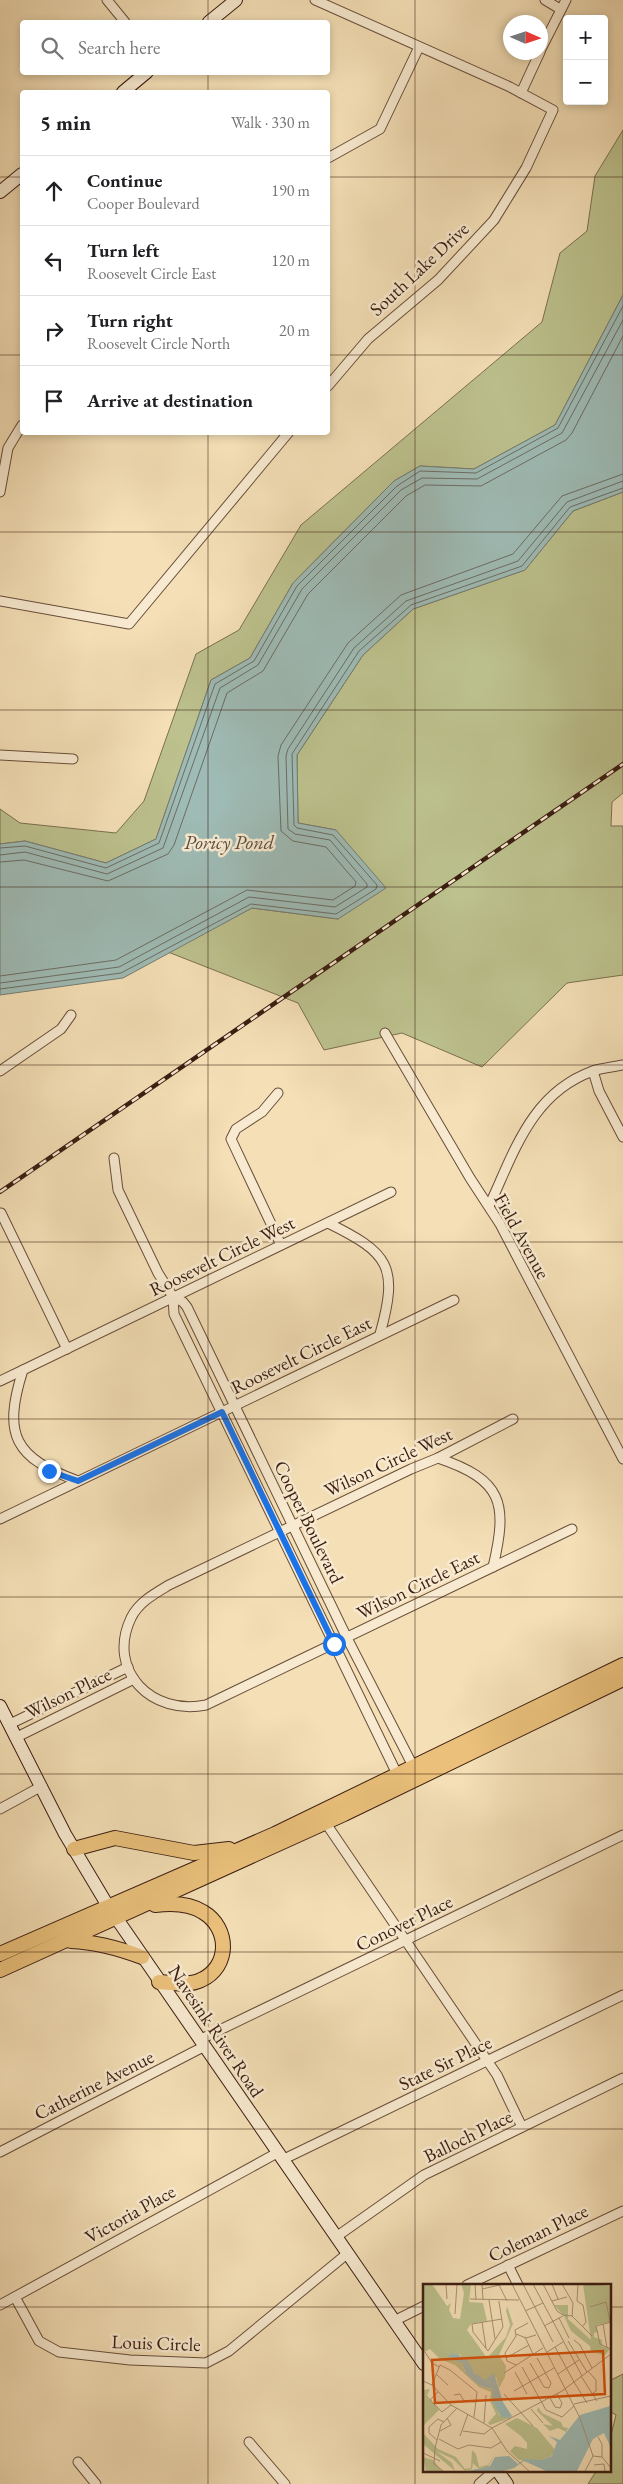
<!DOCTYPE html>
<html lang="en">
<head>
<meta charset="utf-8">
<style>
  body { margin:0; font-family:"EB Garamond",serif; background:#f2f2f2; color:#202124 }
  .controls { position:absolute; right:15px; top:15px; display:grid; overflow:hidden; border-radius:5px; box-shadow:0 2px 8px #0003 }
  .controls button { width:45px; height:45px; display:grid; place-items:center; padding:0; border:0; border-bottom:1px solid #e0e0e0; background:#fff; color:#202124; font:25px sans-serif }
  .compass { position:absolute; left:503px; top:15px; width:45px; height:45px; border-radius:50%; background:#fff; box-shadow:0 2px 8px #0003; rotate:93deg }
  .stop { position:absolute; width:15px; height:15px; margin:-11px; border:4px solid #1a73e8; border-radius:50%; background:#fff }
  .stop.end { background:#1a73e8; border-color:#fff; box-shadow:0 1px 5px #0008 }
  .list { margin:0; padding:0; list-style:none }
  h2 { display:flex; justify-content:space-between; align-items:center; height:65px; margin:0; padding:0 20px; font-size:21px }
  h2 small { font-size:16px; font-weight:400; color:#757577 }
  .list li { display:grid; grid-template-columns:32px 1fr auto; gap:15px; align-items:center; box-sizing:border-box; height:70px; padding:0 20px; border-top:1px solid #e0e0e0 }
  .list b { display:block; font-size:19px; white-space:nowrap }
  .list p { margin:0; font-size:16px; white-space:nowrap; color:#757577 }
  .list em { font-size:16px; font-style:normal; color:#757577 }
  .icon { flex:none; width:28px; height:28px; fill:none; stroke:currentColor; stroke-width:2; stroke-linecap:round; stroke-linejoin:round }
  .map { position:relative; flex:none; width:623px; height:2484px; overflow:hidden }
  .search { position:absolute; background:#fff; box-shadow:0 2px 8px #0003; left:20px; top:20px; width:310px; height:55px; display:flex; align-items:center; gap:12px; box-sizing:border-box; padding:0 18px; border-radius:5px; color:#757577; font-size:19px }
  .panel { position:absolute; background:#fff; box-shadow:0 2px 8px #0003; left:20px; top:90px; width:310px; height:345px; border-radius:5px }
  .map>svg:first-child { display:block }
</style>
</head>
<body>
<div class="map">
<svg width="623" height="2484" viewBox="0 0 623 2484">
  <rect width="100%" height="100%" fill="#f4dfb6"/>
  <filter id="stains"><feTurbulence type="fractalNoise" baseFrequency=".004" numOctaves="4"/><feColorMatrix values="0 0 0 0 .2 0 0 0 0 .09 0 0 0 0 .02 0 0 0 .5 -.17"/></filter>
  <radialGradient id="worn" r=".72"><stop offset=".6" stop-color="#630" stop-opacity="0"/><stop offset="1" stop-color="#630" stop-opacity=".3"/></radialGradient>
  <g fill="#bcc18d" stroke="#7b6f4f">
    <polygon points="623,130 623,295 555,425 474,469 420,466 394,481 293,583 250,658 211,680 156,839 106,863 25,841 0,844 0,809 20,823 116,833 144,801 196,654 239,630 301,525 542,322 560,253 587,231 595,176"/>
    <polygon points="623,492 623,793 612,802 611,826 623,826 623,975 567,983 482,1067 402,1033 324,1050 298,1003 168,952 252,908 338,919 336,830 298,823 297,755 363,655 413,609 525,570 573,511"/>
    <polygon points="623,2374 623,2484 588,2484 597,2470 609,2470 609,2443 616,2415 609,2411 609,2381"/>
  </g>
  <polygon fill="#9ebbb5" stroke="#767c73" points="623,295 623,492 573,511 525,570 413,609 363,655 297,755 298,823 336,830 386,888 338,919 252,908 123,978 0,995 0,844 25,841 106,863 156,839 211,680 250,658 293,583 394,481 420,466 474,469 555,425"/>
  <g fill="none" stroke-linecap="round" stroke-linejoin="round">
    <g stroke="#6c6c63" stroke-width="1">
      <polyline points="0,848 25,846 106,868 159,843 215,684 254,661 297,586 397,486 420,471 476,473 558,428 623,306"/>
      <polyline points="0,855 25,852 107,874 163,848 220,688 258,665 302,589 401,490 422,478 477,479 562,433 623,320"/>
      <polyline points="0,862 24,860 108,881 168,854 174,845 227,693 263,671 308,594 406,496 425,485 481,486 566,440 572,433 623,336"/>
      <polyline points="0,976 116,960 247,890 333,900 355,886 356,882 326,847 293,841 281,831 278,756 281,745 348,643 401,595 513,554 562,496 623,474"/>
      <polyline points="0,983 119,967 249,897 335,907 367,887 367,884 330,840 295,834 288,829 286,756 288,749 354,648 406,601 518,561 567,502 623,481"/>
      <polyline points="0,989 121,973 251,904 336,914 376,889 377,885 333,835 297,828 294,825 292,754 359,651 411,605 522,566 570,507 623,488"/>
    </g>
    <defs>
      <g id="minor">
        <polyline points="107,0 125,22"/>
        <polyline points="315,0 510,87 553,110 526,168 494,220 438,280 368,339 328,386"/>
        <polyline points="545,0 560,9"/>
        <polyline points="540,51 566,0"/>
        <polyline points="521,93 540,52"/>
        <polyline points="328,158 380,129 419,47"/>
        <polyline points="0,492 8,448 22,425"/>
        <polyline points="0,601 129,624 289,432"/>
        <polyline points="0,755 73,759"/>
        <polyline points="385,1033 470,1178 500,1224 623,1459"/>
        <polyline points="0,1071 61,1029 71,1015"/>
        <polyline points="593,1071 599,1091 623,1137"/>
        <polyline points="278,1093 262,1112 236,1129 231,1139 281,1245"/>
        <polyline points="114,1158 118,1190 158,1273 173,1297 174,1314 397,1774"/>
        <path d="M489,1206C514,1153 531,1093 593,1071C602,1068 613,1067 623,1065"/>
        <polyline points="1,1213 67,1349"/>
        <path d="M328,1223C389,1253 399,1266 380,1334"/>
        <polyline points="173,1297 183,1302 187,1307 347,1638 413,1766"/>
        <polyline points="0,1381 23,1370"/>
        <path d="M513,1419L438,1458L411,1469L169,1585C154,1594 139,1602 131,1618C106,1671 152,1716 206,1705L572,1529"/>
        <path d="M438,1458C503,1480 508,1503 493,1567"/>
        <path d="M78,1481C15,1458 2,1436 23,1370L391,1192"/>
        <polyline points="0,1519 454,1300"/>
        <polyline points="10,1724 128,1667"/>
        <polyline points="17,1737 134,1679"/>
        <polyline points="0,1809 42,1786"/>
        <polyline points="325,1822 497,2075 522,2127"/>
        <polyline points="199,2040 623,1835"/>
        <polyline points="0,2152 203,2047"/>
        <polyline points="282,2160 623,1995"/>
        <polyline points="336,2237 424,2175 623,2078"/>
        <polyline points="508,2265 518,2285"/>
        <polyline points="467,2285 623,2211"/>
        <polyline points="15,2297 39,2341 59,2352 130,2360 206,2363 229,2351 348,2253"/>
        <polyline points="0,2305 277,2153"/>
        <polyline points="394,2321 424,2306"/>
        <polyline points="249,2442 285,2484"/>
        <polyline points="78,2462 96,2484"/>
        <polyline points="479,2484 495,2470"/>
      </g>
      <g id="secondary">
        <polyline points="209,22 236,0"/>
        <polyline points="123,92 147,72"/>
        <polyline points="0,192 22,174"/>
        <polyline points="0,1706 65,1834 108,1906 424,2364"/>
        <polyline points="497,2470 507,2484"/>
      </g>
      <g id="trunk">
        <polyline points="74,1849 115,1838 194,1853 229,1849"/>
        <path d="M155,1905C171,1903 189,1903 203,1912C230,1928 230,1967 201,1980C189,1986 172,1983 159,1982"/>
        <path d="M71,1941C96,1942 118,1948 142,1957"/>
        <polyline points="0,1954 275,1834 623,1665"/>
        <polyline points="0,1970 344,1814 623,1679"/>
      </g>
    </defs>
    <use href="#minor" stroke="#684e3a" stroke-width="11"/>
    <use href="#secondary" stroke="#3a1d11" stroke-width="14"/>
    <use href="#trunk" stroke="#3a1d11" stroke-width="16"/>
    <use href="#minor" stroke="#f8ead0" stroke-width="9"/>
    <use href="#secondary" stroke="#f8ead0" stroke-width="12"/>
    <use href="#trunk" stroke="#eac07b" stroke-width="14"/>
    <defs>
      <polyline id="rail" points="0,1192 623,764"/>
    </defs>
    <use href="#rail" stroke="#3a1d11" stroke-width="4.5"/>
    <use href="#rail" stroke="#f8ead0" stroke-width="2.5" stroke-dasharray="8" stroke-linecap="butt"/>
  </g>
  <g fill="none" stroke-linecap="round" stroke-linejoin="round">
    <polyline stroke="#1a73e8" stroke-width="6" points="49,1471 78,1481 222,1412 334,1644"/>
  </g>
  <path fill="none" stroke="#3a1d11" stroke-width="1" stroke-opacity="0.55" d="M208,0V22M415,0V2484M208,72V92M0,177H22M328,177H623M0,355H22M328,355H623M208,432V2484M0,532H623M0,710H623M0,887H623M0,1065H623M0,1242H623M0,1419H623M0,1597H623M0,1774H623M0,1952H623M0,2129H623M0,2307H424M609,2307H623"/>
  <g text-anchor="middle" dominant-baseline="central" stroke-width="5" stroke-linejoin="round" paint-order="stroke">
    <g font-size="19" fill="#3a1d11" stroke="#f8ead0">
      <text transform="translate(419 269) rotate(-43)">South Lake Drive</text>
      <text transform="translate(522 1236) rotate(61)">Field Avenue</text>
      <text transform="translate(222 1256) rotate(-26)">Roosevelt Circle West</text>
      <text transform="translate(301 1355) rotate(-26)">Roosevelt Circle East</text>
      <text transform="translate(388 1462) rotate(-25)">Wilson Circle West</text>
      <text transform="translate(309 1522) rotate(64)">Cooper Boulevard</text>
      <text transform="translate(418 1585) rotate(-26)">Wilson Circle East</text>
      <text transform="translate(68 1693) rotate(-26)">Wilson Place</text>
      <text transform="translate(404 1923) rotate(-26)">Conover Place</text>
      <text transform="translate(216 2031) rotate(56)">Navesink River Road</text>
      <text transform="translate(445 2063) rotate(-26)">State Sir Place</text>
      <text transform="translate(94 2085) rotate(-27)">Catherine Avenue</text>
      <text transform="translate(468 2136) rotate(-26)">Balloch Place</text>
      <text transform="translate(130 2214) rotate(-29)">Victoria Place</text>
      <text transform="translate(538 2233) rotate(-26)">Coleman Place</text>
      <text transform="translate(156 2343) rotate(2)">Louis Circle</text>
    </g>
    <g font-size="20" font-style="italic" fill="#584c42" stroke="#f8ead0">
      <text x="229" y="842">Poricy Pond</text>
    </g>
  </g>
  <g transform="translate(423 2284)">
    <rect width="188" height="188" fill="#f4dfb6"/>
    <path d="M0,0H9L24,22L28,19L26,26L30,34L37,35L41,9L38,0H48L46,18L60,19L64,37L48,40L44,46L64,74L83,53L87,41L83,27L84,22L90,40L76,71L83,82L82,93L76,104L73,93L62,96L55,92L36,69L42,88L57,102L69,105L76,131L87,134L67,141L65,139L73,130L67,117L68,108L56,103L32,81L17,75L7,65L0,69ZM160,0L187,2V38L173,41L174,48L171,49V53L179,56V62L187,65L182,71L168,68L167,62L148,47L141,32L131,21H145V35L168,56ZM7,105L4,111L16,126L0,142V106ZM115,123L119,129L138,138L140,143L145,144L143,148L135,144L127,147L120,140L130,142L114,127ZM94,134L114,144L133,167L128,172L118,176H96L87,167L92,162L104,165V159L98,152L82,140ZM0,149L15,165L33,173L42,185L48,184L49,166L53,170L56,183L65,181L71,172L66,181L64,183L55,184L50,179L49,185L42,187L30,175L13,167L29,179L32,187L0,160ZM0,173L10,176L19,187H3Z" fill="#bcc18d"/>
    <path d="M29,69L43,74L52,89L62,96L71,89L80,118L89,132L87,134L78,133L70,118L69,105L57,102L43,90L39,79L25,73ZM187,122V162L181,149L170,155L154,187H123L101,177L91,184L80,187H45L67,182L72,173L86,172L95,180L101,175L118,176L129,172L134,158L126,152L137,156L157,131Z" fill="#9ebbb5"/>
    <path fill="none" stroke="#aa9174" stroke-width="1" d="M23,0L24,15M52,0L53,16M59,0L60,16M89,0L157,134L170,172M100,0L130,58M110,0L159,92M120,0L134,27L140,31M129,0L135,15M139,0L150,19L149,32M76,1L84,17M59,5L81,0M47,15L96,16M66,16L72,55M76,17V18L80,43L65,67L50,48L49,40L79,35M129,17L144,13M154,17L160,21L163,38L160,42M154,17L155,0M183,18L188,42M167,23L183,18M102,27L120,19M32,30L34,0M140,31L149,32L169,52M136,34L146,54M59,38L63,64M188,38L173,42L177,60L188,65M180,40L184,64M121,42L140,32M93,50L103,54L113,51M102,53L110,70M151,56L157,61L169,84M145,57L164,88M132,63L151,98M2,68L9,79L16,83M124,68L140,58M83,74L106,61M107,79L121,103L126,104L128,99L114,74M93,81L84,77L82,69L93,52L92,46L105,39M99,83L123,126L139,133L151,122M165,87L173,96V107L169,110M92,88L104,110M81,89L120,64M13,90L25,101M135,90L156,76M158,92L174,117M0,97L9,101L28,121L69,144L84,167L106,187M151,98L164,119M9,101L17,81L27,86L54,108L51,133M91,107L131,84M15,108L7,116L19,128L28,121M81,110L110,142M134,110L139,119L137,124M31,111L37,110L41,117L53,118M127,114L132,123L137,124M151,120L188,112M108,125L120,139M61,139L63,111M69,144L139,107L188,70M17,147L28,141L24,134M40,147L61,150L69,144M37,152L45,130M175,153L179,160V173M16,155L35,165L46,161L68,164L78,158M14,156L6,149V143L15,135L21,138M0,169L17,177M171,181L181,180L182,187M20,187L11,180L12,164L18,141L34,124M162,187L170,172L179,173L188,184"/>
    <path fill="#d7530c" fill-opacity="0.15" stroke="#d7530c" stroke-width="2.5" d="M180,67L182,110L12,119L9,76Z"/>
    <rect width="188" height="188" fill="none" stroke="#3a1d11" stroke-width="2.5"/>
  </g>
  <rect width="100%" height="100%" filter="url(#stains)"/>
  <rect width="100%" height="100%" fill="url(#worn)"/>
</svg>
<div class="controls">
<button>+</button>
<button>−</button>
</div>
<svg class="compass" viewBox="-18 -18 36 36"><path d="M0-13l5 13h-10z" fill="#e53935"/><path d="M0 13l5-13h-10z" fill="#757577"/></svg>
<div class="stop" style="left:334px;top:1644px"></div>
<div class="stop end" style="left:49px;top:1471px"></div>
<div class="search"><svg class="icon" aria-label="search" viewBox="0 0 24 24"><circle cx="10" cy="10" r="6"/><path d="M15 15l6 6"/></svg>Search here</div>
<section class="panel">
<h2>5 min<small>Walk · 330 m</small></h2>
<ul class="list">
<li><svg class="icon" aria-label="ahead" viewBox="0 0 24 24"><path d="M12 20V5M6 11l6-6 6 6"/></svg><div><b>Continue</b><p>Cooper Boulevard</p></div><em>190 m</em></li>
<li><svg class="icon" aria-label="left" viewBox="0 0 24 24"><path d="M17 20v-9H6M10 6l-5 5 5 5"/></svg><div><b>Turn left</b><p>Roosevelt Circle East</p></div><em>120 m</em></li>
<li><svg class="icon" aria-label="right" viewBox="0 0 24 24"><path d="M7 20v-9h11M14 6l5 5-5 5"/></svg><div><b>Turn right</b><p>Roosevelt Circle North</p></div><em>20 m</em></li>
<li><svg class="icon" aria-label="arrive" viewBox="0 0 24 24"><path d="M6 21V4h12l-3 4 3 4H6"/></svg><div><b>Arrive at destination</b></div></li>
</ul>
</section>
</div>
</body>
</html>
